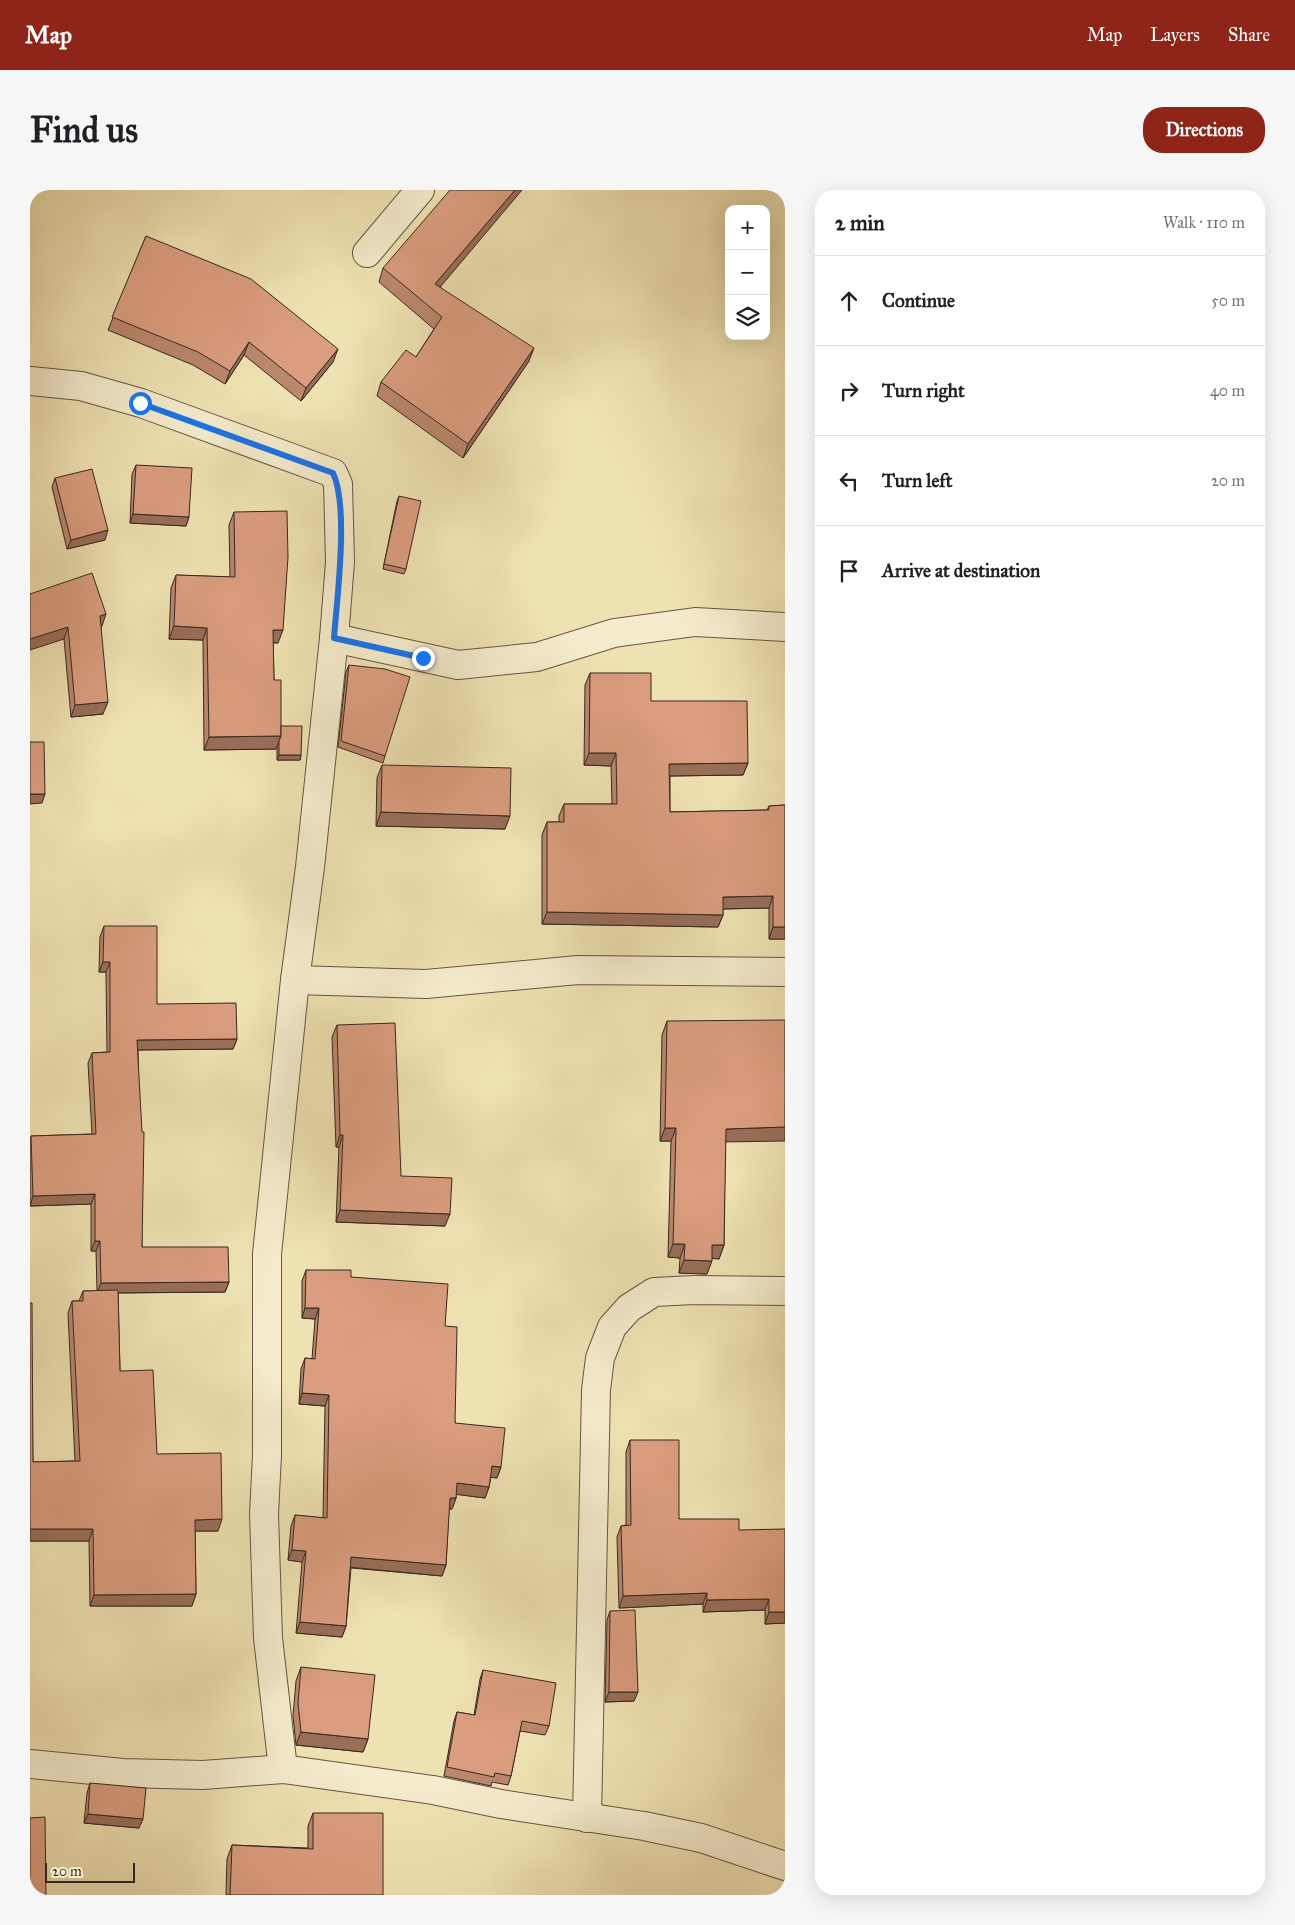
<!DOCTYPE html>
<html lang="en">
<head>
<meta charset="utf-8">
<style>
  body { margin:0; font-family:"IM FELL Great Primer",serif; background:#f6f6f6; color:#202124 }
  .controls { position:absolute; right:15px; top:15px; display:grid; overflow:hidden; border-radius:10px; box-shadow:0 5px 20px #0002 }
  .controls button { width:45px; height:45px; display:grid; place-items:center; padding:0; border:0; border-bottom:1px solid #e0e0e0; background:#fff; color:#202124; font:25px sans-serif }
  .scale { position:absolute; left:15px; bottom:12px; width:90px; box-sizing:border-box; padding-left:5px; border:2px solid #35281e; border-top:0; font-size:14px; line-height:18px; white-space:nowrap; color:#35281e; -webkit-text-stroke:4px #f5eccd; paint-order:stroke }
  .stop { position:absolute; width:15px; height:15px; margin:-11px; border:4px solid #1a73e8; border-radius:50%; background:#fff }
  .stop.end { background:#1a73e8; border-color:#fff; box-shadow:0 1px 5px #0008 }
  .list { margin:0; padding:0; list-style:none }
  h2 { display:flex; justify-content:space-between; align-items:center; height:65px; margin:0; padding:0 20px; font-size:21px }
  h2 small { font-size:16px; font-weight:400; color:#757577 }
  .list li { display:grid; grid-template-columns:32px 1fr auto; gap:15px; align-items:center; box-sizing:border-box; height:90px; padding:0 20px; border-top:1px solid #e0e0e0 }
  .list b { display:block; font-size:19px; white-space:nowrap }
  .list em { font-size:16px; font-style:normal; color:#757577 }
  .icon { flex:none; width:28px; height:28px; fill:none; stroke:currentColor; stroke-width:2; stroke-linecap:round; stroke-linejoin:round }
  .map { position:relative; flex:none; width:755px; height:1705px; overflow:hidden; border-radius:20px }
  header { display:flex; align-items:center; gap:30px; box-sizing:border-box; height:70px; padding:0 25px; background:#8f2418; color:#fff }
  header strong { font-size:24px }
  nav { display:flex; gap:28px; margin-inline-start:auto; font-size:18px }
  .intro { display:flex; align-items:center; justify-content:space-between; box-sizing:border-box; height:120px; padding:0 30px }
  h1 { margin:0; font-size:35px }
  .button { padding:12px 22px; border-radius:20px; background:#8f2418; color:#fff; font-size:18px; font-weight:700 }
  main { display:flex; gap:30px; padding:0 30px }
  aside { flex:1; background:#fff; border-radius:20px; box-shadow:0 5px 20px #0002 }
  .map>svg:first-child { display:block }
</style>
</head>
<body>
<header>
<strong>Map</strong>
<nav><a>Map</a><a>Layers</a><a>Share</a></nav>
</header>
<div class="intro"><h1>Find us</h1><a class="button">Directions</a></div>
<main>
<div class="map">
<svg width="755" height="1705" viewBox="0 0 755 1705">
  <rect width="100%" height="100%" fill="#efe2b2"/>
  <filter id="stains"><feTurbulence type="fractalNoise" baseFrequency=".004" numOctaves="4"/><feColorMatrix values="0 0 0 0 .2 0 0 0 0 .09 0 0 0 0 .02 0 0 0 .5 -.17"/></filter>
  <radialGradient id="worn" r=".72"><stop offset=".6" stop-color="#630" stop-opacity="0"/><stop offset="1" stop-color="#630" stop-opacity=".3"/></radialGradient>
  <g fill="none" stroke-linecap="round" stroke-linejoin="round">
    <defs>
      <g id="minor">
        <polyline points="337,63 390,0"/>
        <polyline points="0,191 51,196 111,213 303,283 308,294 310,372 304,448 280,677 265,790 237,1064 237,1265 234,1324 238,1448 253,1579"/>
        <polyline points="304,448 428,475 507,467 584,443 665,432 755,437"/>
        <polyline points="265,790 396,794 548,780 755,782"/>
        <polyline points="0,1574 93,1583 173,1585 253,1579 403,1600 471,1614 614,1636 671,1648 755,1676"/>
        <polyline points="557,1628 566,1200 570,1168 582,1137 599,1118 624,1102 664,1100 755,1101"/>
      </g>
    </defs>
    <use href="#minor" stroke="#645643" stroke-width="30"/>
    <use href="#minor" stroke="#f5eccd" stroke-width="28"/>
  </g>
  <g fill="#bb876d" stroke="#35281e">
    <polygon points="116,46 303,172 271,211 214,165 195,194 163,175 78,140"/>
    <polygon points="353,78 410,97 499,171 433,268 347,206 351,192 386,167 404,139 349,92"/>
    <polygon points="106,275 159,327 156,336 100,333 102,284"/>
    <polygon points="25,288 75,350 37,359 22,297"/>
    <polygon points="369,306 376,379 374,384 353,379 367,311"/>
    <polygon points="204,322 248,453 243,453 244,490 251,536 271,565 270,570 247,570 247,556 246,559 174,560 173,450 139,449 141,398 146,385 200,387 199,335"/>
    <polygon points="0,404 72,436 71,436 73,524 41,527 34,449"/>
    <polygon points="319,475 355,566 353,573 308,557 316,482"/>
    <polygon points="560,483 621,511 718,573 713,585 640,586 640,622 737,620 739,616 755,615 755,749 739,749 739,718 693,719 693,725 688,737 512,734 512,645 517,632 529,632 529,626 534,614 582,614 581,576 554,575 555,495"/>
    <polygon points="352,575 475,639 346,636 347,588"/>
    <polygon points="74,736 127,814 207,849 203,859 108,860 112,1057 199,1092 195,1102 88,1103 90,1181 127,1264 188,1341 165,1341 166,1404 162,1416 60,1416 59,1351 0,1351 0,1113 3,1272 45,1271 38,1123 42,1111 49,1111 53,1101 67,1101 66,1061 61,1061 61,1014 0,1016 0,949 1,946 62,944 58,873 62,863 77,862 76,782 69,782 70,747"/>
    <polygon points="637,831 695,952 694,1055 689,1069 682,1068 677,1084 649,1083 650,1068 638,1067 641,951 630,951 632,845"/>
    <polygon points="307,835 371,986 415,1036 306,1032 309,957 306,957 302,847"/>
    <polygon points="276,1080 321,1087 415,1136 425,1233 471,1277 467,1288 461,1287 459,1297 455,1308 426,1304 426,1308 422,1319 419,1319 416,1375 412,1386 321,1378 316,1436 312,1447 266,1443 272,1372 258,1370 261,1336 265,1325 293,1328 295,1216 269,1214 271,1179 275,1168 282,1169 285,1129 272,1128 272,1091"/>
    <polygon points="600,1250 649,1329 709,1340 755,1433 735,1434 735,1420 673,1422 673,1414 589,1418 587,1347 591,1336 596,1335 596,1262"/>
    <polygon points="580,1421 604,1511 575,1512 577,1430"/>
    <polygon points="271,1477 338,1549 333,1562 266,1555 263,1526 266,1491"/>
    <polygon points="453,1480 519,1536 515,1545 490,1541 481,1586 478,1595 462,1592 461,1596 414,1586 424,1531 427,1522 444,1525 450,1489"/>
    <polygon points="60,1593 109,1638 54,1633 57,1603"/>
    <polygon points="283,1623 353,1705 196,1705 197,1669 202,1655 278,1658 278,1636"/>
  </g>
  <g fill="#996e59" stroke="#35281e">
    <polygon points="485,0 492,0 401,108 405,94"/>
    <polygon points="219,152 214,165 195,194 200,181"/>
    <polygon points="504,158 499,171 433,268 438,254"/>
    <polygon points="308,159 303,172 271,211 276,198"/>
    <polygon points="103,324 159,327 156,336 100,333"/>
    <polygon points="78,340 75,350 37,359 41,350"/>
    <polygon points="76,424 72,436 66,438 70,426"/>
    <polygon points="144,436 177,438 173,450 139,449"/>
    <polygon points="38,437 34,449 0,460 0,449"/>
    <polygon points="243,440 253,440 248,453 238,452"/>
    <polygon points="78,512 73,524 41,527 45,515"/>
    <polygon points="251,546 246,559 174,560 179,547"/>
    <polygon points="559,563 586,563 581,576 554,575"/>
    <polygon points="249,565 271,565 270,570 247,570"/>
    <polygon points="718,573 713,585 635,586 639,574"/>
    <polygon points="0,604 15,604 12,613 0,614"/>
    <polygon points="351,622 480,626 475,639 346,636"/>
    <polygon points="743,706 739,718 688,719 693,707"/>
    <polygon points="517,722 693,725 688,737 512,734"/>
    <polygon points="743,737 755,737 755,749 739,749"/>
    <polygon points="73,772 80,772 76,782 69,782"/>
    <polygon points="207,849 203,859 104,860 107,850"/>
    <polygon points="755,937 755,951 691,952 696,939"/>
    <polygon points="635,938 646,938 641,951 630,951"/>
    <polygon points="310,945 313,945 309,957 306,957"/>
    <polygon points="65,1004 61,1014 0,1016 3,1006"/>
    <polygon points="310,1020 420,1024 415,1036 306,1032"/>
    <polygon points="65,1051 70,1051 66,1061 61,1061"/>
    <polygon points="643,1054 655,1054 650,1068 638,1067"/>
    <polygon points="682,1055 694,1055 689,1069 677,1068"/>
    <polygon points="654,1070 682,1071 677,1084 649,1083"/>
    <polygon points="199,1092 195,1102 67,1103 71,1093"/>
    <polygon points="275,1118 289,1118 285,1129 272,1128"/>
    <polygon points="272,1203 299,1205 295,1216 269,1214"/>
    <polygon points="462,1276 471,1277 467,1288 458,1287"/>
    <polygon points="427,1293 459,1297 455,1308 423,1304"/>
    <polygon points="420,1308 426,1308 422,1319 416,1319"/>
    <polygon points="192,1329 188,1341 161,1341 165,1330"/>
    <polygon points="0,1339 63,1339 59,1351 0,1351"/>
    <polygon points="262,1360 276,1361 272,1372 258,1370"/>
    <polygon points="321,1367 416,1375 412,1386 318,1377"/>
    <polygon points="677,1403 673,1414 589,1418 593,1406"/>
    <polygon points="166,1404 162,1416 60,1416 64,1405"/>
    <polygon points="739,1409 735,1420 673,1422 677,1410"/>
    <polygon points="739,1422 755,1422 755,1433 735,1434"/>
    <polygon points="270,1432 316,1436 312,1447 266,1443"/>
    <polygon points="579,1502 608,1502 604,1511 575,1512"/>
    <polygon points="271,1542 338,1549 333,1562 266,1555"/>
    <polygon points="58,1624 113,1629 109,1638 54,1633"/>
  </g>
  <g fill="#da9d7f" stroke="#35281e">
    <polygon points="420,0 485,0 405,94 504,158 438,254 351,192 376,160 386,167 412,127 353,78"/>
    <polygon points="116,46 221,89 308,159 276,198 219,152 200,181 168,162 82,127"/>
    <polygon points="106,275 162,278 159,327 103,324"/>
    <polygon points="62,279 78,340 41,350 25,288"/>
    <polygon points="369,306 391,311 376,379 354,374"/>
    <polygon points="257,321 258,367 253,440 243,440 244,490 251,490 251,546 179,547 177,438 144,436 146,385 205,387 204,322"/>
    <polygon points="62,383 76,424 70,426 78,512 45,515 38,437 0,449 0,404"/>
    <polygon points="319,475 355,479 380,487 355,566 311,551"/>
    <polygon points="560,483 621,483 621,511 717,511 718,573 639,574 640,622 739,620 739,616 755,615 755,737 743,737 743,706 693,707 693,725 517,722 517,632 534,632 534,614 587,614 586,563 559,563"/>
    <polygon points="251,536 272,536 271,565 249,565 249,551 251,546"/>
    <polygon points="0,552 14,552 15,604 0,604"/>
    <polygon points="352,575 481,578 480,626 351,622"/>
    <polygon points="74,736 127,736 127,814 206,813 207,849 107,850 112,942 114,942 112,1057 198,1057 199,1092 71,1093 70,1051 65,1051 65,1004 3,1006 1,946 66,944 62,863 80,862 80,772 73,772"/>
    <polygon points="755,830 755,937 696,939 694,1055 682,1055 682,1071 654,1070 655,1054 643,1054 646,938 635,938 637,831"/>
    <polygon points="365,833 371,986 422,988 420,1024 310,1020 313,945 310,945 307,835"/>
    <polygon points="276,1080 321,1080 321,1087 418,1094 415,1136 427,1137 425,1233 475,1238 471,1277 462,1276 459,1297 427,1293 426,1308 420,1308 416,1375 321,1367 316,1436 270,1432 276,1361 262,1360 265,1325 297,1328 299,1205 272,1203 275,1168 285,1169 289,1118 275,1118"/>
    <polygon points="88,1100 90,1181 123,1180 127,1264 191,1263 192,1329 165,1330 166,1404 64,1405 63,1339 0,1339 0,1113 2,1113 3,1272 50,1271 42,1111 53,1111 53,1101"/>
    <polygon points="600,1250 649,1250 649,1329 709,1329 709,1340 755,1339 755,1422 739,1422 739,1409 677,1410 677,1403 593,1406 591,1336 601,1335"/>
    <polygon points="605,1420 608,1502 579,1502 580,1421"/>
    <polygon points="271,1477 345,1485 338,1549 271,1542 268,1513"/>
    <polygon points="453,1480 526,1493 519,1536 492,1531 481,1586 465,1583 464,1587 417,1577 427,1522 445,1525"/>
    <polygon points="60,1593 116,1598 113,1629 58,1624"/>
    <polygon points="283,1623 353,1623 353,1705 200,1705 202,1655 283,1659"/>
    <polygon points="15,1627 16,1705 0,1705 0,1628"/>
  </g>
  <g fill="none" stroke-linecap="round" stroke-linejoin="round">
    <path stroke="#1a73e8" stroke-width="6" d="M110,213L303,283C319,317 307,408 304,448L393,468"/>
  </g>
  <rect width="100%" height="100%" filter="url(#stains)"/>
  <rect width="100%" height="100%" fill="url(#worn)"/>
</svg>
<div class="controls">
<button>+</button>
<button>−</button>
<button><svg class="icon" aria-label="layers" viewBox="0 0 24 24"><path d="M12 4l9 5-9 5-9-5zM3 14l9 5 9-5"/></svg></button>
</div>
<div class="scale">20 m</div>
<div class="stop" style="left:110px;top:213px"></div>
<div class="stop end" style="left:393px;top:468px"></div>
</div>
<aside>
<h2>2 min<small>Walk · 110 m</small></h2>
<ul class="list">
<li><svg class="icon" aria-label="ahead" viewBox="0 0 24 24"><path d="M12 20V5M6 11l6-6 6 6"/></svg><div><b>Continue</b></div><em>50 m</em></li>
<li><svg class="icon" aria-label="right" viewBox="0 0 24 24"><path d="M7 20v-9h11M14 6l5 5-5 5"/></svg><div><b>Turn right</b></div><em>40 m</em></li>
<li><svg class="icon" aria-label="left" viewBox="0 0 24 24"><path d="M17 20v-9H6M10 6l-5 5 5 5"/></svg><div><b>Turn left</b></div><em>20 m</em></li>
<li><svg class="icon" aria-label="arrive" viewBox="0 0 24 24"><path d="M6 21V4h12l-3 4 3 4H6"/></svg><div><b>Arrive at destination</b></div></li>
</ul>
</aside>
</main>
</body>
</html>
